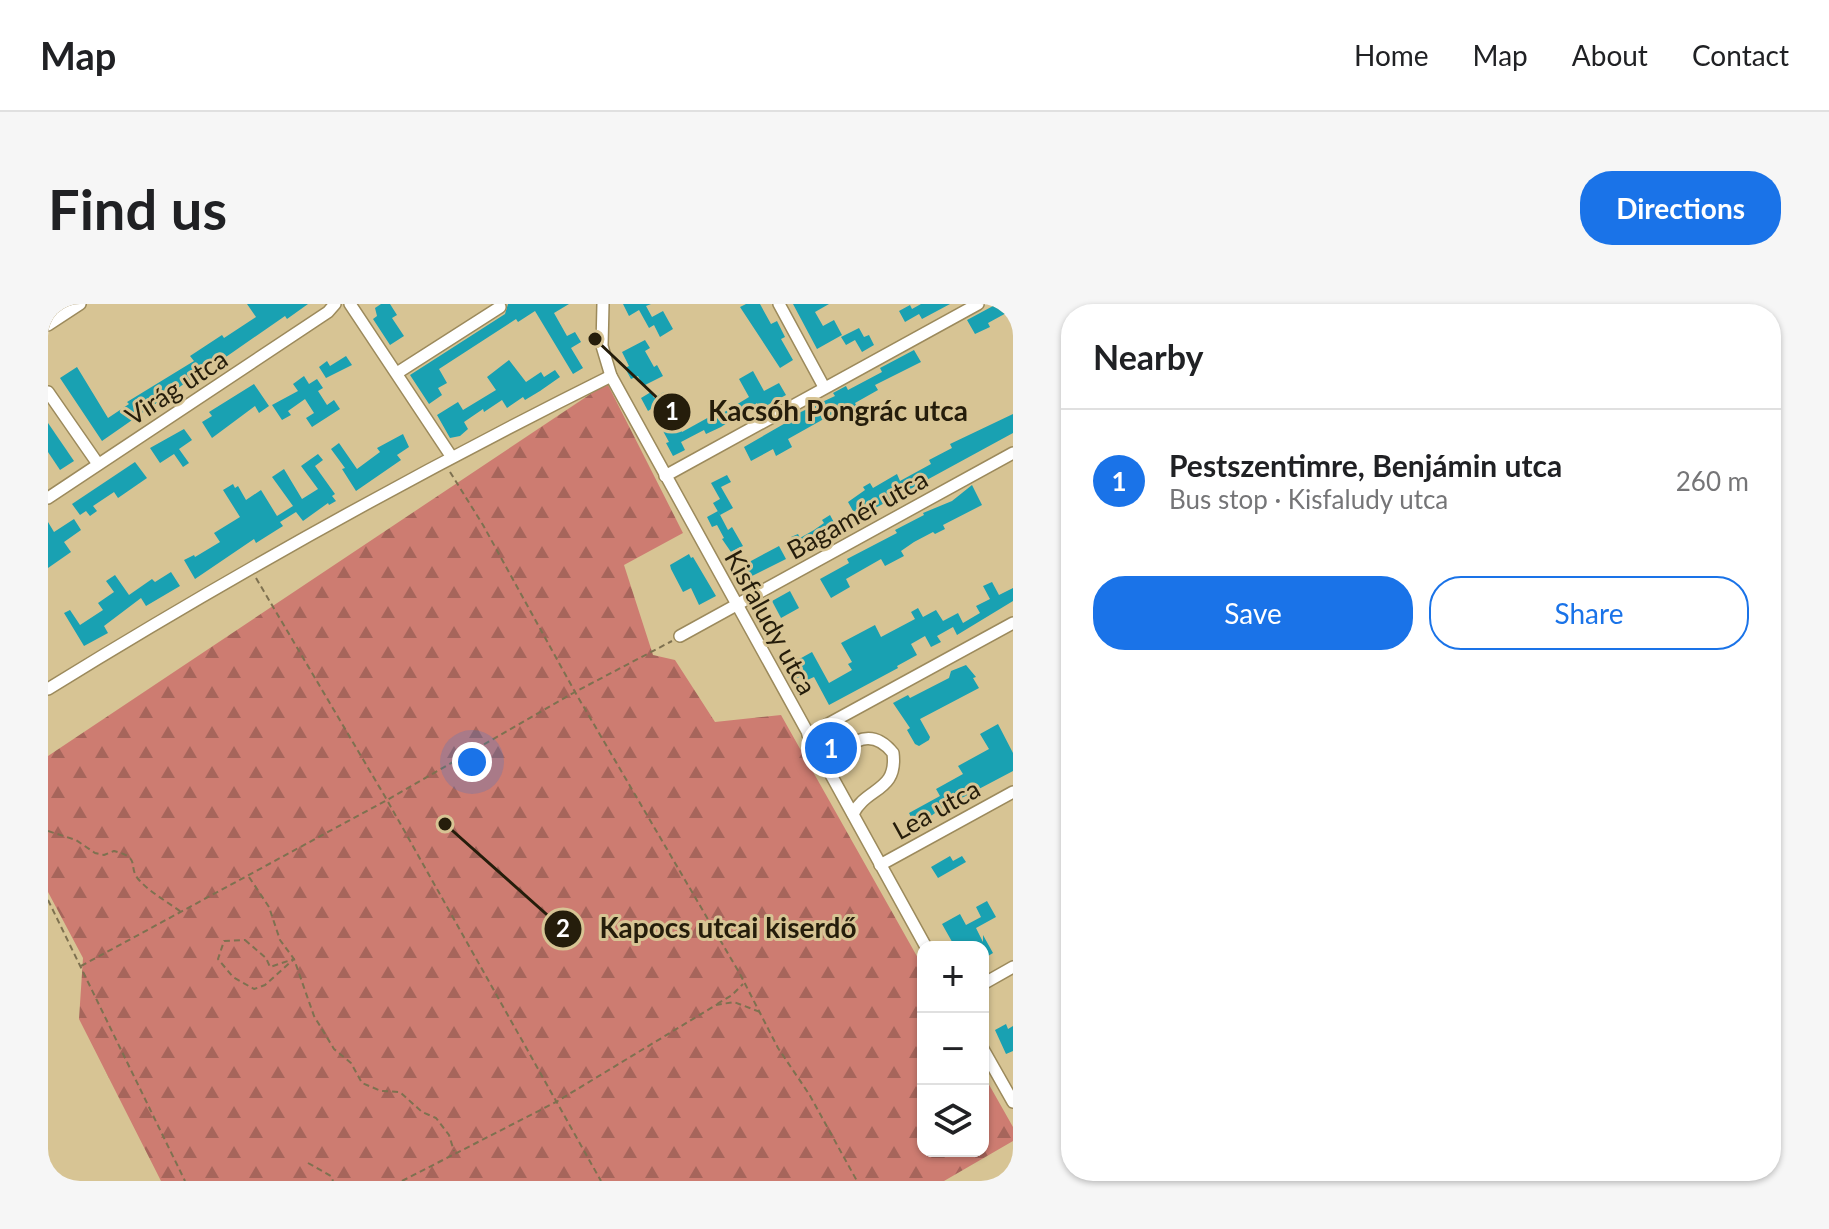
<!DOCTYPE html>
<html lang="en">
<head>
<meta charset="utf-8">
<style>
  body { margin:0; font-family:Lato,sans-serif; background:#f6f6f6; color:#202124 }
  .controls { position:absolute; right:24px; bottom:24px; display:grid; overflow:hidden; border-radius:16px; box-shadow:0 2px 6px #0004 }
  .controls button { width:72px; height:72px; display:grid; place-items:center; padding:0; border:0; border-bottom:2px solid #e0e0e0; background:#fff; color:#202124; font:40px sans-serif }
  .you { position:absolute; left:424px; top:458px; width:28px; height:28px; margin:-20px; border:6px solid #fff; border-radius:50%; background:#1a73e8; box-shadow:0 0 0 12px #1a73e833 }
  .badge { display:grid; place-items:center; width:52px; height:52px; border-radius:50%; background:#1a73e8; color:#fff; font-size:26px; font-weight:700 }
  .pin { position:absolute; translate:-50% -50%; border:4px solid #fff; box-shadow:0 2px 8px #0006 }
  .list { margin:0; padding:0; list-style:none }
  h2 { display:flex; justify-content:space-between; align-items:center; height:104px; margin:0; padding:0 32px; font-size:34px }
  h2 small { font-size:26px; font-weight:400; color:#757577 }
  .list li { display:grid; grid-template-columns:52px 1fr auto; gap:24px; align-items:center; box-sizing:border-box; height:144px; padding:0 32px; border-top:2px solid #e0e0e0 }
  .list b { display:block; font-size:30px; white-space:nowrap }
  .list p { margin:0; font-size:26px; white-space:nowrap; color:#757577 }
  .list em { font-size:26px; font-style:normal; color:#757577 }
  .actions { display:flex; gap:16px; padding:24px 32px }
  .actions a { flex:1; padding:18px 0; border:2px solid #1a73e8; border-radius:32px; text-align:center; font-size:28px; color:#1a73e8 }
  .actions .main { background:#1a73e8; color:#fff }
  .icon { flex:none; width:44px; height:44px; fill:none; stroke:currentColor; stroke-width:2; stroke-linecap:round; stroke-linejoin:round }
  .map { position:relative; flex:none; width:965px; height:877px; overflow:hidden; border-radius:32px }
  header { display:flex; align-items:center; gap:48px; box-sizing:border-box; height:112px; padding:0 40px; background:#fff; border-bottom:2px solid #e0e0e0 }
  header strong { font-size:38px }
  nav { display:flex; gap:44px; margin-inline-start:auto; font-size:28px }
  .intro { display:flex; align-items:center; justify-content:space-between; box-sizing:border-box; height:192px; padding:0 48px }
  h1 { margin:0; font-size:56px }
  .button { padding:20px 36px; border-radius:32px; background:#1a73e8; color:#fff; font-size:28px; font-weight:700 }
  main { display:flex; gap:48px; padding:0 48px }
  aside { flex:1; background:#fff; border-radius:32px; box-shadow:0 2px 6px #0004 }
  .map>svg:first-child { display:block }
</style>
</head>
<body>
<header>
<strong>Map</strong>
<nav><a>Home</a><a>Map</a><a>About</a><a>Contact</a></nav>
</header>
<div class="intro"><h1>Find us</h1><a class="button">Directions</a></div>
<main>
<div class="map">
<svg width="965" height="877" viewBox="0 0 965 877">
  <defs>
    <pattern id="forest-firs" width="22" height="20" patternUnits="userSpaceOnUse" patternTransform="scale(2)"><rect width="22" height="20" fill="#cd7c71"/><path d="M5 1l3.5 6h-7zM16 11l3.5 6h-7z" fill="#a6655b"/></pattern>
  </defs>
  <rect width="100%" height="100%" fill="#d7c494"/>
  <polygon fill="url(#forest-firs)" points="559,79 635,229 576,261 605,351 627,356 667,418 733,411 875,663 875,847 935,847 935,770 965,823 965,837 896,877 113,877 31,715 35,654 0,588 0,452"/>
  <g fill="#19a1b2">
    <polygon points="199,0 260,0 239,15 237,12 175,55 173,52 142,73 143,75 54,137 12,74 29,63 60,114 81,100 79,98 146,57 142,52 174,31 176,34 208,13"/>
    <polygon points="333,0 342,0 349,11 344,14 356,32 342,41 325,15 329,12 327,4"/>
    <polygon points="460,0 521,0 506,9 519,32 527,28 533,38 523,44 535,64 525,70 487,7 470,18 468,15 391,65 399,79 390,84 394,91 381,100 362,71 457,10"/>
    <polygon points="575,0 603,0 598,2 604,13 615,7 625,25 612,33 606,21 601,24 591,6 581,12"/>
    <polygon points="698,0 712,0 723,20 729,17 737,33 733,35 745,56 732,64 692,3"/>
    <polygon points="745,0 781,0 767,8 775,22 786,16 794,31 769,45"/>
    <polygon points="873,0 902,0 874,15 871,10 857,18 851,7 862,1 864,5"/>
    <polygon points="943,0 958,0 962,7 940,19 942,23 927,30 919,16 945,2"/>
    <polygon points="811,24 816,33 821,31 826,41 814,48 807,36 798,41 793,33"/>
    <polygon points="597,36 602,44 597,47 606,63 609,61 615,72 595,82 590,72 583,75 577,64 581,62 574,48"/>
    <polygon points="866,46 873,58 827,81 830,86 807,99 813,110 797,119 790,107 740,135 744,143 728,152 725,145 703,157 696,143 741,117 740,114 787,92 785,89 798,82 800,86 834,68 832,64"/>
    <polygon points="298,52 304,61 278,74 271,63 279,57 282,62"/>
    <polygon points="461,56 478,78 493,68 496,73 507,66 512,73 492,87 477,96 475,93 459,104 454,96 436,108 435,105 416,118 420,125 412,132 402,134 389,111 410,98 415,106 448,86 439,73"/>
    <polygon points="705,67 716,87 731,79 738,91 712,105 709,99 673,123 658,130 656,126 633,138 637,146 625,152 618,139 621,138 603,105 600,107 593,94 603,88 606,94 616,88 620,96 617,97 634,128 663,112 665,115 701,93 691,75"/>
    <polygon points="256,72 261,80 269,75 275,84 270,87 279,101 286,96 292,105 264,123 258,114 266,109 257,95 240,107 243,111 234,116 224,101 250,87 245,80"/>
    <polygon points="206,80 221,102 211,109 207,102 164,134 154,118 164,112 161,108"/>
    <polygon points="965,110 965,129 809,214 800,198 817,186 815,183 822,179 825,184 849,170 852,177 883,160 881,156 904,144 902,140"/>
    <polygon points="0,119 26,157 12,166 0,148"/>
    <polygon points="136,125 144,136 131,145 141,159 135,163 126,150 112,159 102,144"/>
    <polygon points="355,130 361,143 349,151 353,156 308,187 294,165 297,164 283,145 291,139 309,165 332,148 329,144"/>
    <polygon points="270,150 275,156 267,162 287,190 284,192 288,197 281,201 280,199 255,217 248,208 232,218 235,222 208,239 206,235 147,275 136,256 146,251 147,253 172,238 166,229 192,213 175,186 185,180 187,184 190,182 198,196 213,186 229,212 245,202 224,173 236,165 254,195 270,185 253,162"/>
    <polygon points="87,158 99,174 70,194 66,188 45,202 49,207 42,212 38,207 32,211 24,200"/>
    <polygon points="679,171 683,178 673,183 685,204 672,211 665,199 672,195 663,179"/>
    <polygon points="924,181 934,201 895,221 897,225 887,230 885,228 866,238 853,247 856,252 837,262 833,255 798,275 802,283 783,294 772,275 801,259 799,255 849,229 847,226 876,211 875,209 904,197"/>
    <polygon points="670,207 680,226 684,223 695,242 683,248 674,235 676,234 669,221 664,223 659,213"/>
    <polygon points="782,211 790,226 750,246 743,233 750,230 752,234 766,226 776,219 774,216"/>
    <polygon points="26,215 33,226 16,238 23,248 0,264 0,218 6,228"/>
    <polygon points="731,242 738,255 694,277 688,265"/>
    <polygon points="641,250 643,254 645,253 668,292 651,301 643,284 635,288 623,265 622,261"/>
    <polygon points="123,268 132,282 98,302 93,294 56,322 60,329 36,342 16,309 22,306 32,321 55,306 50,299 66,288 58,277 67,271 81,291 104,275 107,278"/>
    <polygon points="944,278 951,291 965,284 965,297 909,331 905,323 889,332 893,338 883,343 877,332 863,340 869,351 849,362 850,364 781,401 766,373 757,377 754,372 749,374 744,365 749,362 746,358 764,348 781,379 804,366 800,360 804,358 793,339 827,321 833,333 867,315 863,308 870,304 875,313 888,306 895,317 910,309 915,319 932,309 928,302 942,295 935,282"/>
    <polygon points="742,287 751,304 733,314 724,297"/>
    <polygon points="918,361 928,373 925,374 931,384 872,415 882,433 881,436 871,442 867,440 859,426 862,424 845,399 860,391 862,394 901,374 903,367"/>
    <polygon points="950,420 965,449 965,467 891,506 875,518 874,515 866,519 861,509 892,492 888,485 915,470 910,462 941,445 932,430"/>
    <polygon points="902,552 905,557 914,552 918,558 890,574 883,563"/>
    <polygon points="939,597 948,613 928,624 935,638 935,631 945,649 935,655 935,643 907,643 894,620 912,610 918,621 933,613 928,603"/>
    <polygon points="958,720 960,725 965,722 965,747 958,750 947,726"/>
  </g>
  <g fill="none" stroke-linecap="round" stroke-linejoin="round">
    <defs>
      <g id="minor">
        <polyline points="302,0 403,152"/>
        <polyline points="555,0 554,42 563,72 878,643"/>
        <polyline points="731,0 776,83"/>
        <polyline points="0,21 32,0"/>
        <polyline points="349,69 452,3"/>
        <polyline points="0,88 50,160"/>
        <polyline points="617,172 930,0"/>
        <polyline points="0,194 280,8 287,0"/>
        <polyline points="632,332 965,149"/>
        <path d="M0,385C183,272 370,168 563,72"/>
        <polyline points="760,431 965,319"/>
        <path d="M780,467C795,441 821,419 845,449C850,488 818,483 805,510"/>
        <polyline points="832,561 965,488"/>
        <polyline points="935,680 965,663"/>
        <polyline points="935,745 965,798"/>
      </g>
    </defs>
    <use href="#minor" stroke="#9c8a5c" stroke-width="14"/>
    <g stroke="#7e7150" stroke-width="2" stroke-dasharray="6 4" stroke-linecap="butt">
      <polyline points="402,168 435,221 527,388 692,670 730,744 761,790 809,877"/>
      <polyline points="208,274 339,496 553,877"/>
      <path d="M0,527L28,536L47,549L56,551L66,547C95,554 78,563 92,577C103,589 120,598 133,608"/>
      <polyline points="201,573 221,603 232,636 246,655 266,712 286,745 303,759 314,779 333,787 352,788 374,808 388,814 401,831 406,847"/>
      <polyline points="0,596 137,877"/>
      <polygon points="197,636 218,654 222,663 246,655 217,681 206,685 185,673 170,655 176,637"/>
      <polyline points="33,662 339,496 527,388 624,337"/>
      <polyline points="669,700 684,691 695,680"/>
      <polyline points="260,859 283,872 285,877"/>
      <polyline points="354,877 508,798 668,701 686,698 712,708"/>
    </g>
    <use href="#minor" stroke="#fff" stroke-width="11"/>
  </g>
  <g text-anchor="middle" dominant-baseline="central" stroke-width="6" stroke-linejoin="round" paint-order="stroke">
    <g font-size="26" fill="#251d0b" stroke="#d7c494">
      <text transform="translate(128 83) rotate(-33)">Virág utca</text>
      <text transform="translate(809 210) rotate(-29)">Bagamér utca</text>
      <text transform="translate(723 318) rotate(61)">Kisfaludy utca</text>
      <text transform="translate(888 505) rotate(-29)">Lea utca</text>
    </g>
  </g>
  <path fill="none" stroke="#251d0b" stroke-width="3" d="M547 35L624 108M397 520L515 625"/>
  <g fill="#251d0b" stroke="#d7c494" stroke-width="3">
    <circle cx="547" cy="35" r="8"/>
    <circle cx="397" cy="520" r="8"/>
    <circle cx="624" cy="108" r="20"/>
    <circle cx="515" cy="625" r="20"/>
  </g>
  <g font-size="24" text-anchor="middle" font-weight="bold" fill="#fff">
    <text x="624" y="116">1</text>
    <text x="515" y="633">2</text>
  </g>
  <g font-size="28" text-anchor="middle" font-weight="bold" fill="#251d0b" stroke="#d7c494" stroke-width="6" stroke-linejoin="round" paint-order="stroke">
    <text x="790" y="117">Kacsóh Pongrác utca</text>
    <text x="680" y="634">Kapocs utcai kiserdő</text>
  </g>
</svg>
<div class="controls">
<button>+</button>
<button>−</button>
<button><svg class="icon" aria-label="layers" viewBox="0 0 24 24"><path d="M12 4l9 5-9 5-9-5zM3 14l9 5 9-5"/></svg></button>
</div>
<div class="you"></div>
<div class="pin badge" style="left:783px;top:444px">1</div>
</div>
<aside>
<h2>Nearby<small></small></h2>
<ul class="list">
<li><span class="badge">1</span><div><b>Pestszentimre, Benjámin utca</b><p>Bus stop · Kisfaludy utca</p></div><em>260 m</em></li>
</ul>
<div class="actions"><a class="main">Save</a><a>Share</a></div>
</aside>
</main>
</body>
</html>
